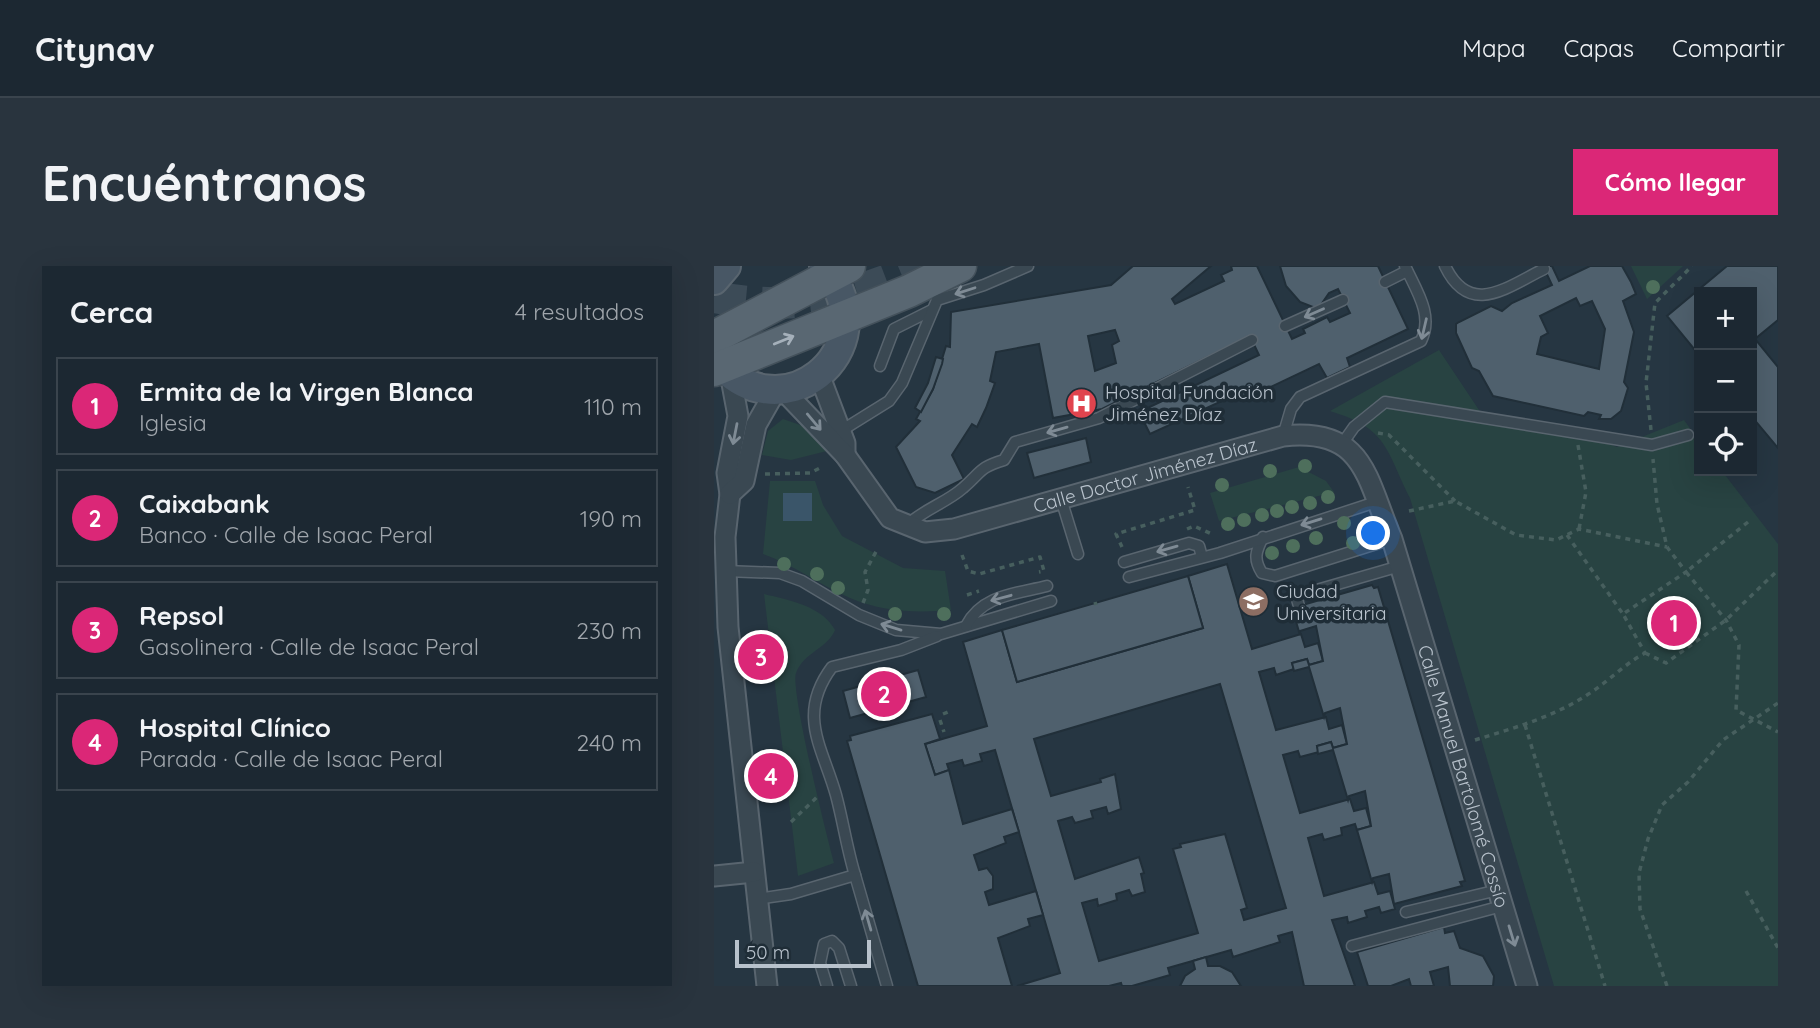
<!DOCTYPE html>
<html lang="es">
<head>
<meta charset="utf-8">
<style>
  body { margin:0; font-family:Quicksand,sans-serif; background:#29343e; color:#f1f3f6 }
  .controls { position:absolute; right:21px; top:21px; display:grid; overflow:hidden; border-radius:0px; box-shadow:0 7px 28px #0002 }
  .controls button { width:63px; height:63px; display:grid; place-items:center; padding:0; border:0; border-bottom:2px solid #3a444d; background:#1c2832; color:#f1f3f6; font:35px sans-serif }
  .scale { position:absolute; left:21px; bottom:18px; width:136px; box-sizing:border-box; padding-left:7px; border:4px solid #b8c2cc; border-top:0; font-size:19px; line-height:24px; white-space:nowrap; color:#b8c2cc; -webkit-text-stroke:5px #1f2d37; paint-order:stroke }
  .you { position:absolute; left:660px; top:268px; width:24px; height:24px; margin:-18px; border:5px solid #fff; border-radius:50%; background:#1a73e8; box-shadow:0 0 0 10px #1a73e833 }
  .badge { display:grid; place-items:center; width:46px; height:46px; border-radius:50%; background:#db2777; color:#fff; font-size:23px; font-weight:700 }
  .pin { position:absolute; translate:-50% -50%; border:4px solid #fff; box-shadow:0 2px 7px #0006 }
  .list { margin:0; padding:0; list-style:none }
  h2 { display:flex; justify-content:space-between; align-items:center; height:91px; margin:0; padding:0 28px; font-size:30px }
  h2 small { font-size:23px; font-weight:400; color:#a0a6ac }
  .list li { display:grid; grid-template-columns:46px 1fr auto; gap:21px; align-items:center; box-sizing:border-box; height:98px; margin:0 14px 14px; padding:0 14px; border:2px solid #3a444d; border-radius:0px }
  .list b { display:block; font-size:26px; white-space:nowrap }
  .list p { margin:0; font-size:23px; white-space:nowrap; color:#a0a6ac }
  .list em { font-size:23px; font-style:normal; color:#a0a6ac }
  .icon { flex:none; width:38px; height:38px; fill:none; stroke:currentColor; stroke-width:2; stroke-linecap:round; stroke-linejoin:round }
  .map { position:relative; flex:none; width:1064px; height:720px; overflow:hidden; border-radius:0px }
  header { display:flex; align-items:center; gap:42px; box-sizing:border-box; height:98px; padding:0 35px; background:#1c2832; border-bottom:2px solid #3a444d }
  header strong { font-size:33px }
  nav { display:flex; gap:38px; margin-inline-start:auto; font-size:24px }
  .intro { display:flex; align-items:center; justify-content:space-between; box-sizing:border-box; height:168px; padding:0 42px }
  h1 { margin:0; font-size:49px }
  .button { padding:18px 32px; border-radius:0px; background:#db2777; color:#fff; font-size:24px; font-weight:700 }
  main { display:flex; gap:42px; padding:0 42px }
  aside { flex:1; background:#1c2832; border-radius:0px; box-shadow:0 7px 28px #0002 }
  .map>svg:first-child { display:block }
</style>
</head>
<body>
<header>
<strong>Citynav</strong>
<nav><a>Mapa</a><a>Capas</a><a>Compartir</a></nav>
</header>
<div class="intro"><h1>Encuéntranos</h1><a class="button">Cómo llegar</a></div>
<main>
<aside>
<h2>Cerca<small>4 resultados</small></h2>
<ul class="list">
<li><span class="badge">1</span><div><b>Ermita de la Virgen Blanca</b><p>Iglesia</p></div><em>110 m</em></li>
<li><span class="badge">2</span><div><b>Caixabank</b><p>Banco · Calle de Isaac Peral</p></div><em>190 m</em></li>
<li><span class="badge">3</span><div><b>Repsol</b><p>Gasolinera · Calle de Isaac Peral</p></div><em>230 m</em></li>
<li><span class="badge">4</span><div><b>Hospital Clínico</b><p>Parada · Calle de Isaac Peral</p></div><em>240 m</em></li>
</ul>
</aside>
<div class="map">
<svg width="1064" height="720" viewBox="0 0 1064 720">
  <rect width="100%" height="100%" fill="#263642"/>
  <g fill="#284342">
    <polygon points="917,0 969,0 933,33"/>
    <path d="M725,84L767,147L840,158L903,181L970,154L985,175V205H1008L1064,278V720H840L696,232C671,182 674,163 616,145Z"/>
    <polygon points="69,153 89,160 113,185 77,194 48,189 54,165"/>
    <polygon points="585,201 612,215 620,226 505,255 496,227"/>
    <path d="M56,215H101L109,239L128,270L189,302L231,305L237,344C203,347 169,346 136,332C106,319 80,299 49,288Z"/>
    <path d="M50,328C75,334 108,340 121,364C113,383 90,386 82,407C76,423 113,571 120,597L84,610Z"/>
  </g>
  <rect fill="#3a5569" x="69" y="227" width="29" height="28"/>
  <g fill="#4f606d" stroke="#212f39" stroke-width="2" fill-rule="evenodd">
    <path d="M419,0H497L458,33L461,38L510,15L507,9L518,4L517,0H543L578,73L591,67L589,63L613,51L616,56L636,47L624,23L615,27L604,43L586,36L572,20L566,0H664L694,63L633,92L636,101L613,112L605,98L527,135L523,128L436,168L425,146L545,89L536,70L388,143L339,152L325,78L282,86L276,115L281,117L272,142L263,161L258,158L238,189L250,213L221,227L202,221L182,181L206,155L202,153L219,123L232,80L236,81L237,46L397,19ZM401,64L405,75L398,79L402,97L381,105L374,70Z"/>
    <path d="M829,0H838L845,15L876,0H908L917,16L922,28L909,35L920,66L910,116L914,122L907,145L897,153H885L887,149L874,146L870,150L779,130L765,105L758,102L742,67V58L745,56L777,40L788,45L798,37L838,19ZM862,32L866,40L878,35L891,63L885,103L823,88L827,71L834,67L826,50Z"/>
    <polygon points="1013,0 1064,0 1064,54 1041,73 1064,101 1064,182 1038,151 1038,26 985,26 985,89 953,50"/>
    <polygon points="222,91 229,93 228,98 219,123 207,146 201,142 214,117"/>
    <polygon points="372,172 377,196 320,212 313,187"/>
    <path d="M513,298L538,383L587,368L591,381L604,377L609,395L595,399L593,393L578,397L580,403L562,409L560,402L545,406L562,464L612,451L615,463L628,459L633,478L619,482L617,476L603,480L605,486L586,491L584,485L569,489L586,547L636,533L640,545L652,542L657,560L643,564L641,558L627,562L628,569L610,574L608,568L594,572L610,630L660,616L664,628L676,625L681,643L667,647L665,641L651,645L653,651L634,657L633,651L618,654L641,720H590L578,666L564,670L566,676L519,691L517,684L454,702L456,709L418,720H408L407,717L395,720H303L346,707L281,484L266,488L268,495L250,500L248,494L233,498L235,504L221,509L211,478L273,460L249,376L288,364L303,416L489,362L474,310ZM506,418L572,642L530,654L527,644L533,642L511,568L466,578L467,581L459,583L484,667L385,695L368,637L383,633L384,640L403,634L402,628L415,624L418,630L431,626L427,608L430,607L425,591L361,613L344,555L358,551L361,557L379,552L377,545L392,541L394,548L407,543L401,508L386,513L387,516L337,530L320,473Z"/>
    <polygon points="474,310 489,362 303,416 288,364"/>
    <polygon points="658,319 660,322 664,321 751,615 746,616 748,620 680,638 675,608 659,612 658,616 643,564 657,560 651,525 635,530 634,534 619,484 604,488 603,480 617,476 619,482 633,478 626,442 611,447 610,451 595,401 580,405 578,397 593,393 595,399 609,395 602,360 586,365 586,369 578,342"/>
    <polygon points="961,347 970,358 960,367 951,356"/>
    <polygon points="204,404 212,431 136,452 129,425"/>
    <polygon points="218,448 226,473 211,478 221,509 235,504 249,558 298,543 305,566 290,571 292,577 260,589 265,604 273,602 279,610 279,623 271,626 275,639 322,625 329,649 314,653 316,660 284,672 298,720 204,720 133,475 137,474 136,470"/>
    <polygon points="730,661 731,667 740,665 746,682 769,690 780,710 779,720 736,720 734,701 716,706 720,720 697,720 695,713 677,720 654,720 643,686"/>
    <polygon points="492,691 494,700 506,700 518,706 527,720 466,720 471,710 481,703 479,695"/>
  </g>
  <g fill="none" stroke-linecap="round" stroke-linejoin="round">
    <path stroke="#3c4b57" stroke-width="32" stroke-dasharray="32 16" stroke-linecap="butt" d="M0,31C78,46 136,32 207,0"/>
    <defs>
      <g id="lane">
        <path d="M731,0C756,52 793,21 830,3"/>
        <polyline points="671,16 693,5"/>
        <polyline points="571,60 629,34"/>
        <polyline points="166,100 180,63 218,44"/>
        <polyline points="124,160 130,163 175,135 188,117 223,34 270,19 314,0"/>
        <path d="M569,170L577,143L586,131L707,75C720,49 702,24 691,0"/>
        <polyline points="628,178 640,161 671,136 938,179 974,169"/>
        <polyline points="347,233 364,288"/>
        <path d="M192,260C210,243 232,237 249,222C268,206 264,202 290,194L301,176L385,152L538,74"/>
        <path d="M549,271C542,285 539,293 548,307L561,310L678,273"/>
        <polyline points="410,296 475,277 485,280 488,291"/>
        <polyline points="11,305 66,307 88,315 145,349 182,364 227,368 337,335"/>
        <polyline points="415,311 506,287 662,236"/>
        <polyline points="585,340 582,330 686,300"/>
        <path d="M252,360C268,329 301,328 333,320"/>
        <path d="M141,609C133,583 129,555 122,529C109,482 82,449 118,401L187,384L223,370"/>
        <polyline points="43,633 77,628 141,609 173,720"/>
        <polyline points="692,646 784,624"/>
        <polyline points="638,680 788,640"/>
        <polyline points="113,720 106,697 110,678 118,675 125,682 137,720"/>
      </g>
      <g id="street">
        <polyline points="16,107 24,150 13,207 16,228 11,271 14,361 53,720"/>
        <polyline points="105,108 131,177 131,189"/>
        <path id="s1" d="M68,123L131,189L176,252L211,266L240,263L569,170C651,161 652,212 678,273L813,720"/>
        <polyline points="16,228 30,215 42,159 62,124"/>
        <polyline points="0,610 40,606"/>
      </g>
      <g id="secondary">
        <polyline points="0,14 12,0"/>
        <path d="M0,90C61,174 179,86 110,0"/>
      </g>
      <g id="primary">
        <polyline points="0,71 135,0"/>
        <polyline points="0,104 195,25 246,0"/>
      </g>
    </defs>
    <use href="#lane" stroke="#59656f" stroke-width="13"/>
    <use href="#street" stroke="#59656f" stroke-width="23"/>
    <use href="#secondary" stroke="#59656f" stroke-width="32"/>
    <use href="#primary" stroke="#44515b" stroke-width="35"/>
    <g stroke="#475f5e" stroke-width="3.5" stroke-dasharray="5 5" stroke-linecap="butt">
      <polyline points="937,164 932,117 941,37 978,0"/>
      <polyline points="664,167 675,169 741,235"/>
      <polyline points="864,179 872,226 865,263"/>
      <polyline points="51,208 96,207 106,202"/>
      <polyline points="695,245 741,235 802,269 842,274 865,263 953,281"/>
      <polyline points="1034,256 972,306 1012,354 1025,379 1022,444 1064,466"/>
      <polyline points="473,263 480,260 500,269"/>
      <polyline points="853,269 909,348"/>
      <polyline points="408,281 402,268 481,244 474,221"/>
      <polyline points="248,289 254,305 265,308 326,291 330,305 325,306"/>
      <polyline points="253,329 265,325"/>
      <polyline points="381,336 382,339"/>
      <polyline points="149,337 154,324 151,306 164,282"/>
      <polyline points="931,387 952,397 1012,354 1064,304"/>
      <polyline points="229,448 234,446"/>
      <polyline points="226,454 230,466"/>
      <polyline points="811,459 891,720"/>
      <path d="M761,474C800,462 839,451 873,429C894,416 909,399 931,387L909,348L972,306L953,281L943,238L939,193"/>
      <polyline points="77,556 103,531"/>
      <polyline points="1032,625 1064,682"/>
      <polyline points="953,720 926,643 925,607 934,573 948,539 974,516 1009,474 1064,437"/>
    </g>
    <use href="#lane" stroke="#3a4852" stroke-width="10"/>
    <use href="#street" stroke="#3a4852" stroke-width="19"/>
    <use href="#secondary" stroke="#485765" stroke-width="28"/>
    <use href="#primary" stroke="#596772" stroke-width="32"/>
  </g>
  <g fill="#4e6f5c">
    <circle cx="939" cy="21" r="7"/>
    <circle cx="591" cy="200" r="7"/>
    <circle cx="556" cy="205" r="7"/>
    <circle cx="508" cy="219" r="7"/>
    <circle cx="614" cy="231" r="7"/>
    <circle cx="596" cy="237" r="7"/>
    <circle cx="578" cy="241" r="7"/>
    <circle cx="563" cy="245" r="7"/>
    <circle cx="548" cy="249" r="7"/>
    <circle cx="530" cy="254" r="7"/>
    <circle cx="630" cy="257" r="7"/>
    <circle cx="514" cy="258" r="7"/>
    <circle cx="602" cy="272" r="7"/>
    <circle cx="639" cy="277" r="7"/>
    <circle cx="579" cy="280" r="7"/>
    <circle cx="558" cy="287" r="7"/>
    <circle cx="70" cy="298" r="7"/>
    <circle cx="103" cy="308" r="7"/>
    <circle cx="124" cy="322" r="7"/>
    <circle cx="181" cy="348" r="7"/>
    <circle cx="230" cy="348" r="7"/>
  </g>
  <defs><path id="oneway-shaft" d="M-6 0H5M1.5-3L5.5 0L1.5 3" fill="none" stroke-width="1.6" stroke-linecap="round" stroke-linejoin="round" transform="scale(1.75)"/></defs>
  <g stroke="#7f8b95">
    <use href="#oneway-shaft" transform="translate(251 25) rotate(162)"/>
    <use href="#oneway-shaft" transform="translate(600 47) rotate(156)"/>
    <use href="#oneway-shaft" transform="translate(710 63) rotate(103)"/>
    <use href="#oneway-shaft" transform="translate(100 156) rotate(50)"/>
    <use href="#oneway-shaft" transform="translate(343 164) rotate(164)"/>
    <use href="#oneway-shaft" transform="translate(21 168) rotate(101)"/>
    <use href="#oneway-shaft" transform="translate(597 256) rotate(163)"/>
    <use href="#oneway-shaft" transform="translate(453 283) rotate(164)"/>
    <use href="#oneway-shaft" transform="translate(287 332) rotate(165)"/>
    <use href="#oneway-shaft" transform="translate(177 361) rotate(-163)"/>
    <use href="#oneway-shaft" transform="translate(154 654) rotate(-106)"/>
    <use href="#oneway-shaft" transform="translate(798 670) rotate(73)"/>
  </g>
  <use stroke="#a5b0ba" href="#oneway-shaft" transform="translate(70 74) rotate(-22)"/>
  <defs>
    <symbol id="hospital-disc" viewBox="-11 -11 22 22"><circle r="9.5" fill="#e0444e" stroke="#1f2d37"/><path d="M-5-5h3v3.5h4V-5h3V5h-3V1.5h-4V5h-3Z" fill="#fff"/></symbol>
    <symbol id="university-disc" viewBox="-11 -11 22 22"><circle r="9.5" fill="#8d6e63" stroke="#1f2d37"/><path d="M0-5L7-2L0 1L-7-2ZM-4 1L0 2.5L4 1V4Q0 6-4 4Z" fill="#fff"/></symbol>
  </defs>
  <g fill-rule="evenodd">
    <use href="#hospital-disc" x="350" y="120" width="35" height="35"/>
    <use href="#university-disc" x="522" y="318" width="35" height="35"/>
  </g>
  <g text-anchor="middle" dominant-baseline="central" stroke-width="7" stroke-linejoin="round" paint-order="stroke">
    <g font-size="19" fill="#b8c2cc" stroke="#1f2d37" text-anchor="start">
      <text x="391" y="126">Hospital Fundación<tspan x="391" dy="22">Jiménez Díaz</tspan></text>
      <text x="562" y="325">Ciudad<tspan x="562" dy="22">Universitaria</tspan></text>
    </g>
    <g font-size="19" fill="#b8c2cc" stroke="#1f2d37">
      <text stroke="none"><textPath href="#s1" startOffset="434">Calle Doctor Jiménez Díaz</textPath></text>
      <text stroke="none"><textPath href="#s1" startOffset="994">Calle Manuel Bartolomé Cossío</textPath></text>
    </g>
  </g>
</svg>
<div class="controls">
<button>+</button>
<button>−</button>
<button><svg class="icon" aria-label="locate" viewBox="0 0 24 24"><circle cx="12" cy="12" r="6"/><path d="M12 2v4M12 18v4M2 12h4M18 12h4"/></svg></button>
</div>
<div class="scale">50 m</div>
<div class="you"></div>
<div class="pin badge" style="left:960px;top:357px">1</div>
<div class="pin badge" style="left:170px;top:428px">2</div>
<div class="pin badge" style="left:47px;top:391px">3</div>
<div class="pin badge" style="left:57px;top:510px">4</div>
</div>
</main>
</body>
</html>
